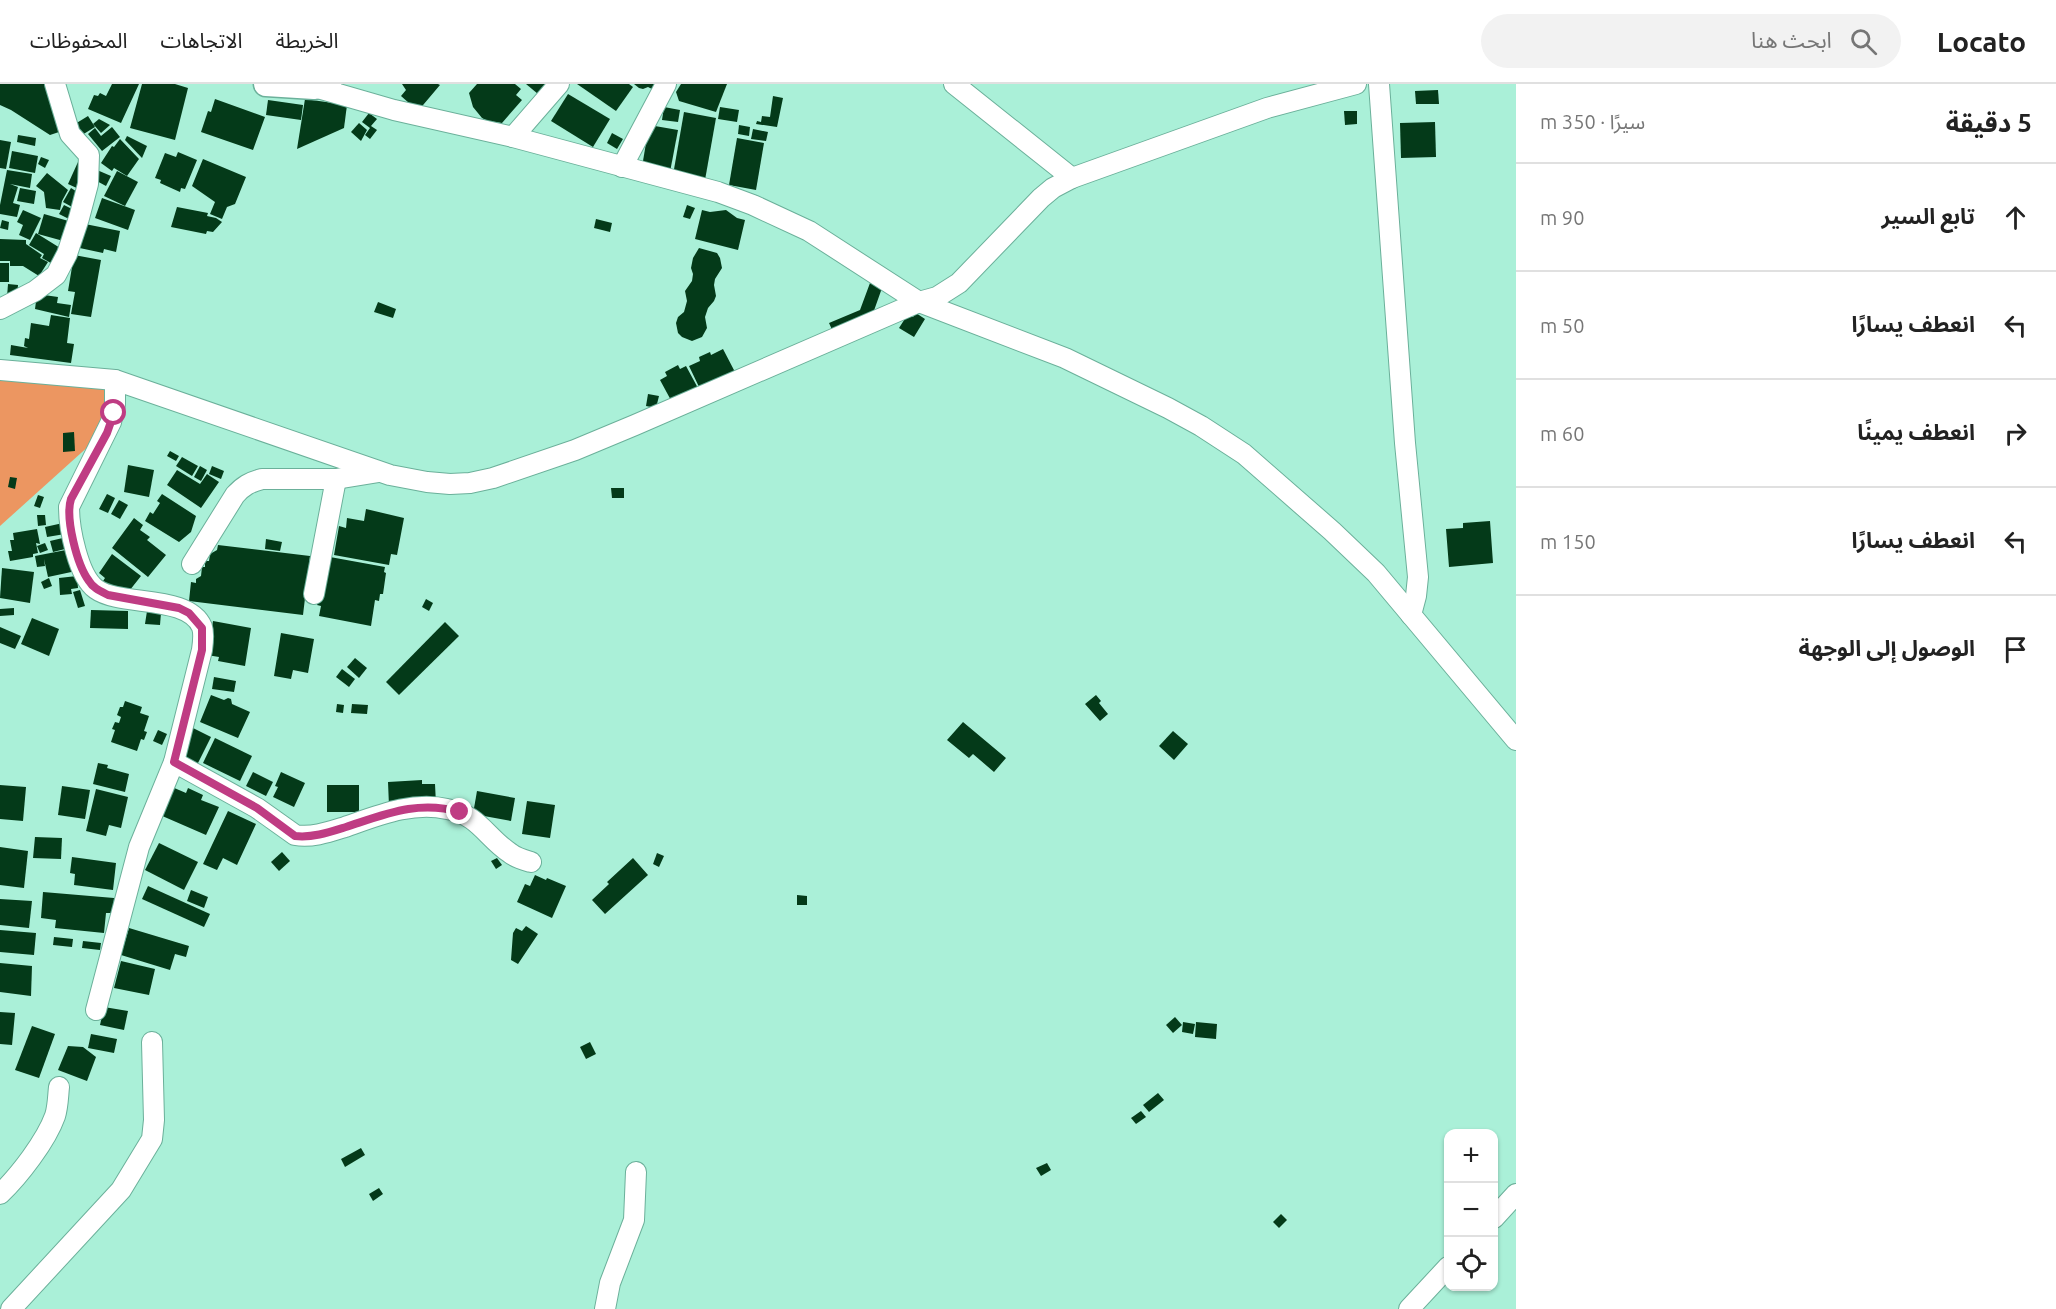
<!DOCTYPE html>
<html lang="ar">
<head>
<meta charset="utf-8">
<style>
  body { margin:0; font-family:Ubuntu,"Noto Sans Arabic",sans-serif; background:#f2f2f2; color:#222; direction:rtl }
  .controls { position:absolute; right:18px; bottom:18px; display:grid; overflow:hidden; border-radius:12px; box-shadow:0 2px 4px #0004 }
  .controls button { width:54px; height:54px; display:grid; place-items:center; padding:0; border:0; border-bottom:2px solid #e0e0e0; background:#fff; color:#222; font:30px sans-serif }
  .stop { position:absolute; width:18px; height:18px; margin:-14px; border:4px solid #bf3c83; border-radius:50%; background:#fff }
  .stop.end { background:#bf3c83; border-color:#fff; box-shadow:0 2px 6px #0008 }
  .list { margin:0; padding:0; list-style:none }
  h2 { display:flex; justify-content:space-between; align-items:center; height:78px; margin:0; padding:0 24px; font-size:26px }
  h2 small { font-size:20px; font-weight:400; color:#767676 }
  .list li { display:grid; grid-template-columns:39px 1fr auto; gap:18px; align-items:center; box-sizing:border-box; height:108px; padding:0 24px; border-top:2px solid #e0e0e0 }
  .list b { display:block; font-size:22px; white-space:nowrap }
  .list em { font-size:20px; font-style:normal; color:#767676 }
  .icon { flex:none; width:33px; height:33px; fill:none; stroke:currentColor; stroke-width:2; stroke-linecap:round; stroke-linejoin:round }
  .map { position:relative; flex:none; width:1516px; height:1225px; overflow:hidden; direction:ltr }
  header { display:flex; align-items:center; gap:36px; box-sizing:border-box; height:84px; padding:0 30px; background:#fff; border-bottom:2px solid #e0e0e0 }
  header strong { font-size:28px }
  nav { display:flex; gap:33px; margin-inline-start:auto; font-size:21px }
  .search { width:420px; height:54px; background:#f2f2f2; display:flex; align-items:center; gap:15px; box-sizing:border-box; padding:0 21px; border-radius:33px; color:#767676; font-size:22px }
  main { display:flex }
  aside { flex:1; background:#fff }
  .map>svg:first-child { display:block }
</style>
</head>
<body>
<header>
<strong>Locato</strong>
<div class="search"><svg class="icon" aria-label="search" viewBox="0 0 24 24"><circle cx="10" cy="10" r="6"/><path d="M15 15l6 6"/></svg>ابحث هنا</div>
<nav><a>الخريطة</a><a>الاتجاهات</a><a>المحفوظات</a></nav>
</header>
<main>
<aside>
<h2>5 دقيقة<small>سيرًا · 350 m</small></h2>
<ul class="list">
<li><svg class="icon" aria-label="ahead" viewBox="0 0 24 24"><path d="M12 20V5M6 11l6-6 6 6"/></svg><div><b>تابع السير</b></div><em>90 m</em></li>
<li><svg class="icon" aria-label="left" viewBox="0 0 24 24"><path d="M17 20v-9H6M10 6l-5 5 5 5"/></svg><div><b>انعطف يسارًا</b></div><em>50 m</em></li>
<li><svg class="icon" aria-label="right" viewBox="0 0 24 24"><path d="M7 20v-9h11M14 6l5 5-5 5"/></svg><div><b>انعطف يمينًا</b></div><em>60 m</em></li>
<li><svg class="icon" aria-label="left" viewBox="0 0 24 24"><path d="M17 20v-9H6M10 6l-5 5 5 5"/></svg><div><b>انعطف يسارًا</b></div><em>150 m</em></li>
<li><svg class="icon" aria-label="arrive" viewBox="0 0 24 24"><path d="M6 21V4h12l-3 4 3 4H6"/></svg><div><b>الوصول إلى الوجهة</b></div></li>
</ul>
</aside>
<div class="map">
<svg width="1516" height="1225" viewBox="0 0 1516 1225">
  <rect width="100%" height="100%" fill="#aaf0d8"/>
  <polygon fill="#ec9661" points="0,292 108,302 101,351 0,442"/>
  <g fill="#043a19">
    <polygon points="0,0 51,0 65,46 50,51 11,26 0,21"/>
    <polygon points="112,0 139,0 121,39 88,25 94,11 98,12 100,9 106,12"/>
    <polygon points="142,0 175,0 188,4 175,56 130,44"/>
    <polygon points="402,0 438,0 440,1 418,27 401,12 406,6"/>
    <polygon points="477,0 515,0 521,5 516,11 522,16 502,39 488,37 482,34 473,23 469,9"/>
    <polygon points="526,0 547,0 538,10"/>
    <polygon points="577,0 629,0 633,3 616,27"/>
    <polygon points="634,0 659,0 654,6 648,3 643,5 639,4"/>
    <polygon points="681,0 727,0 716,28 679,17 676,8"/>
    <polygon points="1438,6 1439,20 1416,20 1415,7"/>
    <polygon points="568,10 610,35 593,63 551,37"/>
    <polygon points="773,12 783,14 777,43 756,40 757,37 761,38 762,32 770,33"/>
    <polygon points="215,15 265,33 253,66 201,48 208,27 211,28"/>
    <polygon points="305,15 347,21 344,44 297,65"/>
    <polygon points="268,16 303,21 301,36 266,31"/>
    <polygon points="664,23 680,26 678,38 662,36"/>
    <polygon points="720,23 739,26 737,38 718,35"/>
    <polygon points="1344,27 1357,27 1357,40 1345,41"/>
    <polygon points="684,28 716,34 705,96 673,91"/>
    <polygon points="369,29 377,35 371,42 377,46 370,55 365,51 370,44 362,38"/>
    <polygon points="88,32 95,43 82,51 75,40"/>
    <polygon points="99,35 110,41 101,49 93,40"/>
    <polygon points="1435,38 1436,73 1401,74 1400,39"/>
    <polygon points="359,39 367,46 361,57 351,48"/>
    <polygon points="649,41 678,46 670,88 642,83"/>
    <polygon points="739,41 750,43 749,52 738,50"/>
    <polygon points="112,43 120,53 102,67 88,50 95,44 101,52"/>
    <polygon points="753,45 768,48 766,57 751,55"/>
    <polygon points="612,49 623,55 617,65 607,59"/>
    <polygon points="18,51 36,54 35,62 17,58"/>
    <polygon points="127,52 147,62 142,74 125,56"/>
    <polygon points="737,54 764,59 756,106 729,101"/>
    <polygon points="120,55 139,75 127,92 114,84 112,87 101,79 112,62 114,63"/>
    <polygon points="0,56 11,58 6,85 0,84"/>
    <polygon points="12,67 38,72 35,89 9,84"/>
    <polygon points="178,68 197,76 185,105 181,104 180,108 160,99 161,96 155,94 165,69 176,73"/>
    <polygon points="41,73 49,76 45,84 38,80"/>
    <polygon points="203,75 246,93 235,120 227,123 222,135 210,130 215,118 192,102"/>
    <polygon points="78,78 87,82 81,106 68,100"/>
    <polygon points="7,86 32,90 30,104 10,100 18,103 13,119 20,121 17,133 0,130 0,121"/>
    <polygon points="97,86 111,92 106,102 93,95"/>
    <polygon points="117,87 138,98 125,122 104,112"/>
    <polygon points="47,89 68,106 62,117 60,126 46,124 44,108 36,102"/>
    <polygon points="20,104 36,107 34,120 17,117"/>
    <polygon points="71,104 82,111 74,124 63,118"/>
    <polygon points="102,114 135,126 128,146 95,134"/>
    <polygon points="64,121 74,126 69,135 59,130"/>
    <polygon points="687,121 695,124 690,135 683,133"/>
    <polygon points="177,123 208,129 207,132 216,134 222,138 213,148 207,147 206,150 171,143"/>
    <polygon points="23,126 41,134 30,156 19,151 23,141 17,138"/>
    <polygon points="702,126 710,128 726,126 737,134 745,136 738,166 695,155"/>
    <polygon points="44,130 72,138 67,158 38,150"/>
    <polygon points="596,135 612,139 610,148 594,144"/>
    <polygon points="2,136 9,138 8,146 0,144"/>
    <polygon points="80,139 120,147 116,168 104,165 103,169 75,163"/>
    <polygon points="36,149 65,167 56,182 42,174 44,170 29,161"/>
    <polygon points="0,155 26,156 26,160 42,171 40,174 48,178 39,192 23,182 10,182 10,177 0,177"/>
    <polygon points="699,164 717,169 720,174 722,184 715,195 714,201 716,212 714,217 708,224 705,233 707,244 702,253 692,257 682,253 678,249 676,239 678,233 684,228 687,217 685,207 692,197 693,190 691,184 693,174"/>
    <polygon points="74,171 101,176 91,233 71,230 75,208 68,207"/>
    <rect x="0" y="179" width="9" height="19"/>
    <polygon points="870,199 882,204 871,235 834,250 829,239 860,226"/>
    <polygon points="8,200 18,201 17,213 7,213"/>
    <polygon points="37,210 58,213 57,219 71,221 69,233 35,225"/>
    <polygon points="378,218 396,225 393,234 374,228"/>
    <polygon points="916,229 925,235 914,253 899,244 908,230 913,233"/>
    <polygon points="51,231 70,234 67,259 74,260 71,279 10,271 11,261 28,264 24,262 25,254 29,255 31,239 49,242"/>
    <polygon points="723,265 735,288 700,305 689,282 700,277 699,273 710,268 711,271"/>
    <polygon points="678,281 680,285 686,282 699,306 673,320 660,296 667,292 665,288"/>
    <polygon points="648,310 659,312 656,324 646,322"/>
    <polygon points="74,348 75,367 63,368 63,349"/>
    <polygon points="170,367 179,372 176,377 167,372"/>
    <polygon points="182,373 198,382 192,392 176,382"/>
    <polygon points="128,381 154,386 149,413 124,408"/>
    <polygon points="200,382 207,386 201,397 194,393"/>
    <polygon points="212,382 224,387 221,395 209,390"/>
    <polygon points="177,386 200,400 207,390 219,398 201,424 167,401"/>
    <polygon points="10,393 17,394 15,405 8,403"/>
    <polygon points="611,404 624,404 624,414 612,414"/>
    <polygon points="107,410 115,414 108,429 99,425"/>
    <polygon points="162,410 196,432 191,448 179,458 145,437 150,428 153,430 160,419 157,417"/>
    <polygon points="38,411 44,413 40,424 34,422"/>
    <polygon points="119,416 128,421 120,435 111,430"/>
    <polygon points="366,425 404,434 397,471 391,470 389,481 334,471 339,442 346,444 347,434 364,437"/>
    <polygon points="37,431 45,431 46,441 38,442"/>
    <polygon points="134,434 143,441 140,446 150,453 147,456 166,471 148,493 112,464"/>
    <polygon points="1490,437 1493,479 1449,483 1446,445 1463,444 1463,439"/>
    <polygon points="63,439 65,450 47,453 45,443"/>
    <polygon points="37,445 40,460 36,459 38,469 33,470 33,473 10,477 8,467 12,467 10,456 14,456 13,449"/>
    <polygon points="67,453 69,464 53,468 50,457"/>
    <polygon points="266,455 282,458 280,467 265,465"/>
    <polygon points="45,459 48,466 40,469 37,462"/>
    <polygon points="218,461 310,472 303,531 189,517 191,498 196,499 196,495 201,492 202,483 205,483 205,477 209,477 210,470 217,466"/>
    <polygon points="71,465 76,487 48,493 44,475 45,482 37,483 35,472"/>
    <polygon points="112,470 141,492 126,511 115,502 113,505 103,497 105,494 99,489"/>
    <polygon points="330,473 385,483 384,488 386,489 383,510 380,510 379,517 375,516 371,542 319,532 321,522 317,521 320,507"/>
    <polygon points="2,484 34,488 30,519 0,514"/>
    <polygon points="77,492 78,504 71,505 72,510 60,511 59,494"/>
    <polygon points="49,494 52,502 44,505 41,498"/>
    <polygon points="80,506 85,522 78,524 73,508"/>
    <polygon points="426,515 433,519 429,527 422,523"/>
    <polygon points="14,524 14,531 0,532 0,525"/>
    <polygon points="91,526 128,527 128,545 90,544"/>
    <polygon points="147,527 161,529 160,541 145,540"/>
    <polygon points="32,534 59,545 49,572 21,560"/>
    <polygon points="213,537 251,544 245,582 218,577 219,573 207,571"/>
    <polygon points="445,538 459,552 399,611 386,598"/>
    <polygon points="0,543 21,552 15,565 0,559"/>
    <polygon points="281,549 314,555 308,589 293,586 291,595 274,592"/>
    <polygon points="355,574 367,584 359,594 347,583"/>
    <polygon points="342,585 355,595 349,603 336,593"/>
    <polygon points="214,593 236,597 234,608 212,605"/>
    <polygon points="211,611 224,616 228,614 231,615 232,620 250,628 238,654 200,638"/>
    <polygon points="1096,611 1101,617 1099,619 1108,630 1100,637 1085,620"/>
    <polygon points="125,617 142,623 140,629 149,632 144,647 147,648 144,656 141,655 137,667 111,658 115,646 112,645 115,638 119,639 121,633 117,631 120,623 123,623"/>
    <polygon points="337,620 344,621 343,629 336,628"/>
    <polygon points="352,620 368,621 367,630 351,629"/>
    <polygon points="963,638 1006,674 994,688 973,670 969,674 947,656"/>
    <polygon points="193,644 211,653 197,681 182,673 183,664"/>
    <polygon points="158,646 167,650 162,661 153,657"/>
    <polygon points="1173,647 1188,660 1174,676 1159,662"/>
    <polygon points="215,654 252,672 240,697 203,679"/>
    <polygon points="98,679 108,681 107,684 129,690 125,708 93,700"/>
    <polygon points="253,688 273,698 266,712 246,702"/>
    <polygon points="281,688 305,699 294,723 273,713 278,703 275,702"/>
    <polygon points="422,696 422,700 435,700 436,720 389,722 388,698"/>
    <polygon points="0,701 26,703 23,737 0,735"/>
    <rect x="327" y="701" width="32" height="27"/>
    <polygon points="62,702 90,706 85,735 58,731"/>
    <polygon points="172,703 186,709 188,704 203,711 201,716 219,723 206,751 160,731"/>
    <polygon points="96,705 128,713 121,744 109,741 106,752 86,747"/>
    <polygon points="477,707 515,714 511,737 473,730"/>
    <polygon points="527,717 555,721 550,754 522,750"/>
    <polygon points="228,727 256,740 237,781 223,774 217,786 203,780"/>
    <polygon points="35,753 62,754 61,775 33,774"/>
    <polygon points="159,759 198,778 184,806 145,786"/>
    <polygon points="0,763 28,767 24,804 0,801"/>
    <polygon points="282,768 290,777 279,787 271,778"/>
    <polygon points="657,769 664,772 659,783 653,780"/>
    <polygon points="72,773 116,779 113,806 74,801 75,790 70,789"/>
    <polygon points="497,774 502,781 496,785 491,777"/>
    <polygon points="633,774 648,791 605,830 592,816 609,800 607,798"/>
    <polygon points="535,791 546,796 547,794 566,802 552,834 517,818 525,800 530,802"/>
    <polygon points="148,802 210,830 204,843 142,815"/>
    <polygon points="191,806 208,813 204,824 187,817"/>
    <polygon points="43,808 114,814 113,829 106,829 104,849 55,844 56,836 41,834"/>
    <polygon points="797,811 807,812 807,821 797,821"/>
    <polygon points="0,815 32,817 29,844 0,841"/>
    <polygon points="526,842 538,850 518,880 511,876 513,849 516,844 522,847"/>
    <polygon points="129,844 189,862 186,873 175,870 170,886 121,871"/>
    <polygon points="0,846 36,849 34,871 0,868"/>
    <polygon points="54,853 73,855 72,863 53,861"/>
    <polygon points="83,857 101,859 100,866 82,864"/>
    <polygon points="121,877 155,885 149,911 114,904"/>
    <polygon points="0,879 32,882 31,912 0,908"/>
    <polygon points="104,923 128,927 124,946 100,941"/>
    <polygon points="0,928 15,929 12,961 0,960"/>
    <polygon points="1175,933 1182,941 1173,949 1166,941"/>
    <polygon points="1183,938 1195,940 1193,950 1182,948"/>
    <polygon points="1196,938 1217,940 1216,955 1195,953"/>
    <polygon points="32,942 55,950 39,994 15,986"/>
    <polygon points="91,950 117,955 114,969 88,964"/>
    <polygon points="590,958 596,970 586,975 580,963"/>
    <polygon points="68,962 83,963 96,973 87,997 58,986"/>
    <polygon points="1158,1009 1164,1016 1149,1028 1143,1021"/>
    <polygon points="1141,1027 1146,1033 1136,1040 1131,1034"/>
    <polygon points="361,1064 365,1071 345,1083 341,1075"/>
    <polygon points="1047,1079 1051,1086 1041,1092 1036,1084"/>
    <polygon points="379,1104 383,1110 373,1117 369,1110"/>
    <polygon points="1281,1130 1287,1136 1279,1144 1273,1138"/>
  </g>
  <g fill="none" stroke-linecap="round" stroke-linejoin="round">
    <defs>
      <g id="minor">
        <polyline points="954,0 1072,94"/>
        <polyline points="1379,0 1405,359 1418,493 1416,512 1411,531"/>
        <polyline points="314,3 394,26 513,53 718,108 753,121 809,147 919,218 1065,274 1168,324 1201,342 1244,370 1332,447 1376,489 1516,656"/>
        <polyline points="513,53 559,0"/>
        <polyline points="622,83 666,0"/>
        <polyline points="0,225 35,207 56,191 67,170 79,134 88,100 89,71 70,50 55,0"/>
        <polyline points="0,286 115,296 390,391 427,398 450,400 470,399 493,394 575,366 635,341 919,218 937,213 959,199 1041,114 1053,104 1072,94 1267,24 1356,0"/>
        <path d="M192,480L235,411C243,402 250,398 262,395H336L379,388"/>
        <polyline points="314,510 336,395"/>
        <path d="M174,678L257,724L295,751C312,754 329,748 345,743C377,732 412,717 447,725C479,731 486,753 510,769C516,774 524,776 531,778"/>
        <path d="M96,926L139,763L174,678L202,566C203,559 204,549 202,543C188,510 121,523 96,505C78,492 69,444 69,423L111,338L115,320V296"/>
        <path d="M0,1110C19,1092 46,1057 55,1032C58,1023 58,1012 59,1003"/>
        <polyline points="1494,1134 1516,1110"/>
        <polyline points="11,1225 121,1106 152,1055 154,1036 152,958"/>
        <polyline points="605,1225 610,1199 634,1136 636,1088"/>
        <polyline points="1409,1225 1448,1183"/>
      </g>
      <polyline id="major" points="266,0 314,3 329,0"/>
    </defs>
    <use href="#minor" stroke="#6bb09a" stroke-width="22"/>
    <use href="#major" stroke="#6bb09a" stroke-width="27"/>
    <use href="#minor" stroke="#fff" stroke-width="20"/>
    <use href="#major" stroke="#fff" stroke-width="24"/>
  </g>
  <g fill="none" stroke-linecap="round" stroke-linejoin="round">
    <path stroke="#bf3c83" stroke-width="8" d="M114,329L107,349L71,415C65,434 77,481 89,497C93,504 100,507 108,511L179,524L189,529L202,544V566L174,678L257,724L295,752C313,754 330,748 346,743C386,730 418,716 460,728"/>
  </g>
</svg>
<div class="controls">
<button>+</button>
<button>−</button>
<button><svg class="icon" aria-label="locate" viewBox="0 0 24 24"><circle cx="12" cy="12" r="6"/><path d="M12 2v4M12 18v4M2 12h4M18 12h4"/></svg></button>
</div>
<div class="stop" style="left:114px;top:329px"></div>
<div class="stop end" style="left:460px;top:728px"></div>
</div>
</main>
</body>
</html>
